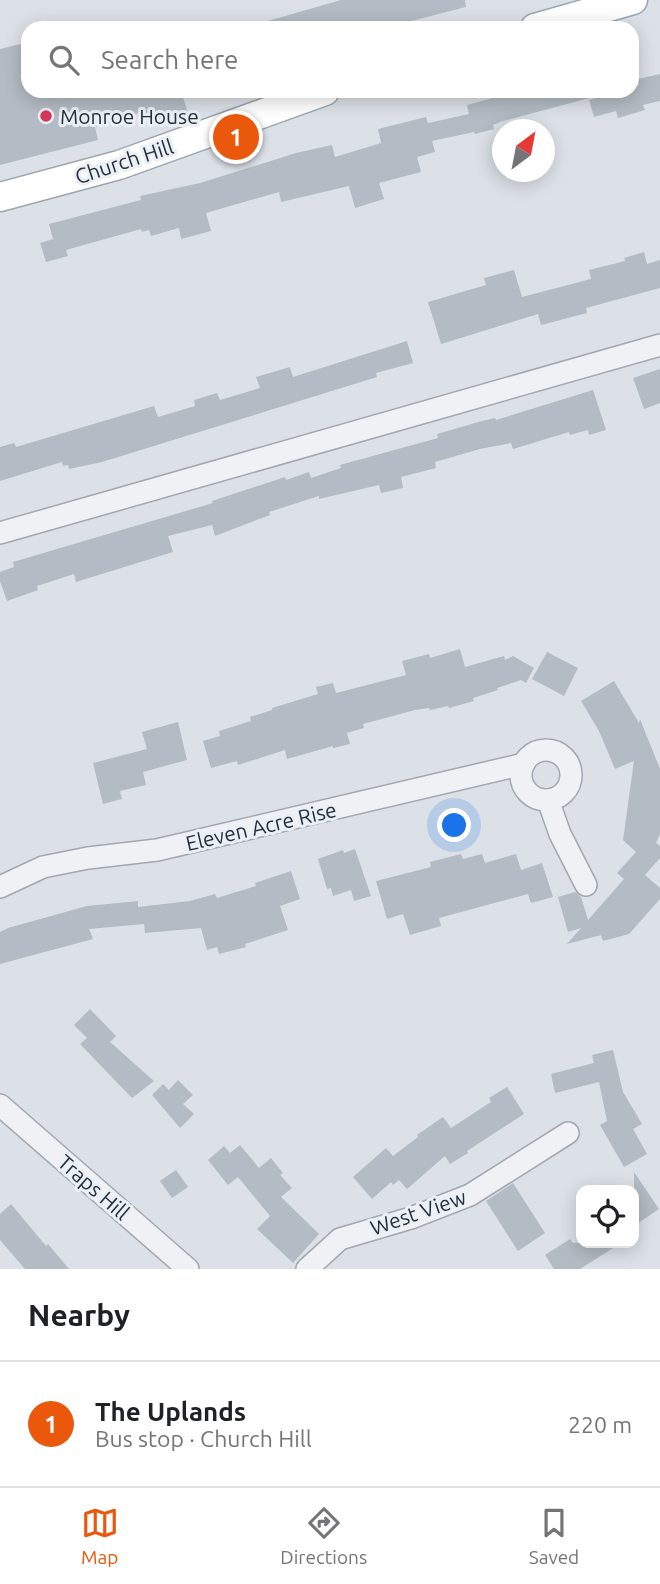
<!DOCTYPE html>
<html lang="en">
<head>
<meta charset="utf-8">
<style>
  body { margin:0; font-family:Ubuntu,sans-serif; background:#f2f2f2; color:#202124 }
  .controls { position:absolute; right:21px; bottom:21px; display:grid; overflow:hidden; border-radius:14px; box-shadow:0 4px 18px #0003 }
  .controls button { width:63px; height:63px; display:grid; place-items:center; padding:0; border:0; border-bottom:2px solid #e0e0e0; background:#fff; color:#202124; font:35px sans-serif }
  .compass { position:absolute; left:492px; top:119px; width:63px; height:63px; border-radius:50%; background:#fff; box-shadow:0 4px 18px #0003; rotate:32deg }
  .you { position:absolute; left:455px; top:826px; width:24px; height:24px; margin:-18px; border:5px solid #fff; border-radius:50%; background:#1a73e8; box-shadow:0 0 0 10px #1a73e833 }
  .badge { display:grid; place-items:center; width:46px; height:46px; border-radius:50%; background:#ea580c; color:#fff; font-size:23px; font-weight:700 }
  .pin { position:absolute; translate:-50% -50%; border:4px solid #fff; box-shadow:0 2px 7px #0006 }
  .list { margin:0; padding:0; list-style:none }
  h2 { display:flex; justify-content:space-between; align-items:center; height:91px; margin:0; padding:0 28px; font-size:30px }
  h2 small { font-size:23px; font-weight:400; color:#757577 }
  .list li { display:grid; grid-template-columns:46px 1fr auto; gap:21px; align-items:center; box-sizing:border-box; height:126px; padding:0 28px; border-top:2px solid #e0e0e0 }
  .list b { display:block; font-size:26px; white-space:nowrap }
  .list p { margin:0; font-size:23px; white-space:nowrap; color:#757577 }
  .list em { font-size:23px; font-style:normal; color:#757577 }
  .icon { flex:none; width:38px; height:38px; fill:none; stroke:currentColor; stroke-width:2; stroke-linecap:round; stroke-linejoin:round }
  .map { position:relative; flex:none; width:660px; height:1269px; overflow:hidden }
  .search { position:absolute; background:#fff; box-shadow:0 4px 18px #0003; left:21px; right:21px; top:21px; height:77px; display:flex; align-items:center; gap:18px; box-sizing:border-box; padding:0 24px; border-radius:21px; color:#757577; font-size:26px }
  .sheet { height:217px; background:#fff }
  nav { display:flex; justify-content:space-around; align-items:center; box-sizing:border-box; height:98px; border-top:2px solid #e0e0e0; background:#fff; font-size:19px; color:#757577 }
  nav a { display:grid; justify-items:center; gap:4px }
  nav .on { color:#ea580c }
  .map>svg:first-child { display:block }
</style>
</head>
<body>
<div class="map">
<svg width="660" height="1269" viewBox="0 0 660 1269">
  <rect width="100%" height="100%" fill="#dce1e7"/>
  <g fill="#b3bbc4">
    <polygon points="341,0 465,0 466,7 384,28 262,28 261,23"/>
    <polygon points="25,43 28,57 28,91 181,91 188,113 149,124 145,111 95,127 98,140 0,165 0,49"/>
    <polygon points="660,74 660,101 643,105 645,110 618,118 616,111 594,117 589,100 620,91 632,91 632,87 639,85 638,79"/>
    <polygon points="518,91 597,91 597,96 503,121 493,125 494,129 475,134 474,132 432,141 435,152 417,157 421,172 379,183 384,199 355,208 349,186 281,202 279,192 206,213 211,231 181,239 179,228 151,236 149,230 142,232 141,229 66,250 68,256 46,262 40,243 53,239 49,224 141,200 140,196 200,183 296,153 332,145 335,157 381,143 378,129 426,117 428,123 469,114 467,105"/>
    <polygon points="644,252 647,264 660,260 660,288 586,308 587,313 541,325 538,314 441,344 428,302 486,285 484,278 514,270 522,297 591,279 589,270 625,261 624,258"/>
    <polygon points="407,341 413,363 376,373 377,377 102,462 69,469 68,465 63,466 62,462 0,481 0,447 14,443 16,447 154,406 158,417 195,406 194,400 217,393 220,400 260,388 256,377 290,367 293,377"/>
    <polygon points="660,369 660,403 644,409 633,378"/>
    <polygon points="593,390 606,430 589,435 588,430 570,435 569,432 513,449 511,443 480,449 435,462 436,468 401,477 403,488 381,493 379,485 319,499 319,496 269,512 270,515 215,536 212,525 168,536 173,552 76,582 74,574 37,586 38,590 7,601 0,581 0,572 14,567 13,562 213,503 212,501 285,477 286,480 309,472 311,478 341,468 340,465 438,438 437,434 482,421 495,418 496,420"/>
    <polygon points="460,649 465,667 504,656 505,660 513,656 534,668 526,683 521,680 497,688 498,690 473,698 474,701 449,708 448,706 430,710 429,708 415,710 363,724 364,728 347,733 350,744 333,748 333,746 287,759 285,750 238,765 237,761 211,768 203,741 220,736 219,731 251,721 250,717 272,710 272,708 318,694 316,687 333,683 336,693 406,675 402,661 429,654 430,658"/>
    <polygon points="547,652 578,668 564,696 532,679"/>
    <polygon points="614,681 639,723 640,719 660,769 660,834 656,843 660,846 660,858 645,875 660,888 660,899 629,934 603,941 601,935 567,944 581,928 568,932 558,897 575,892 581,897 588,920 624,879 617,873 636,852 623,840 634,761 615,769 599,731 581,701"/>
    <polygon points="178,722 187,760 143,772 146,785 120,791 122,799 103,804 93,763 147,749 142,732"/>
    <polygon points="355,849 371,896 354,901 351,890 333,896 331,888 327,889 318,859 343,850 344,853"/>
    <polygon points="461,854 463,859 482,854 485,863 516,854 521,870 542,863 553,897 531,903 528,894 439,918 441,926 410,935 403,914 387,919 376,881 431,867 430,862"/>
    <polygon points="291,871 300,899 280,906 288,930 245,944 246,947 219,954 217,947 207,950 201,928 145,933 144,924 89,929 93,939 0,964 0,932 8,928 87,906 138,901 138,907 190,901 215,894 217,898 256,886 255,883"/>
    <polygon points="90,1009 116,1036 110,1042 154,1081 132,1098 80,1044 87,1038 74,1025"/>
    <polygon points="613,1050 623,1092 642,1124 633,1129 647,1154 624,1167 600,1125 607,1121 599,1082 555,1093 551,1074 594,1063 592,1055"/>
    <polygon points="178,1080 193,1095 183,1104 194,1114 180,1128 152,1095 163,1084 169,1090"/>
    <polygon points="507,1087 524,1114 467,1151 468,1153 450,1164 445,1156 407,1189 399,1180 393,1185 391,1182 372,1199 353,1177 386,1148 393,1156 418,1137 417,1135 443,1117 451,1128 491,1102 489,1098"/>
    <polygon points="240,1145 259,1168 271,1158 283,1173 280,1175 292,1188 281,1197 319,1234 293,1263 257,1229 270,1216 238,1177 228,1185 208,1160 224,1146 230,1153"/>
    <polygon points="176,1170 188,1187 172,1198 160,1181"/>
    <polygon points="634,1172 659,1209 634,1226"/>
    <polygon points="513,1183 545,1233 518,1251 486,1201"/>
    <polygon points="11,1204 46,1246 48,1244 69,1269 25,1269 0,1240 0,1214"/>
    <polygon points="570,1239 573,1243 621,1243 580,1269 554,1269 545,1255"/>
  </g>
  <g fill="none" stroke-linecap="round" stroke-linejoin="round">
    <defs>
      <g id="minor">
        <polyline points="0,533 660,345"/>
        <circle cx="546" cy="775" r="25"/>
        <polyline points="548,800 560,834 586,885"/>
        <polyline points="0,887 43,867 88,858 157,850 524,764"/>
        <polyline points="0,1105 188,1269"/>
        <polyline points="307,1269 340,1239 411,1218 470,1195 568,1133"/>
      </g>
      <g id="major">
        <polyline points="535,28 633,0"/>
        <polyline points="0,197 119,165 325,91"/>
      </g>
    </defs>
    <use href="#minor" stroke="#a1a8b1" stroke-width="24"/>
    <use href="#major" stroke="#9aa7b3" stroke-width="31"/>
    <use href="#minor" stroke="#eff1f5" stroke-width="21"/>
    <use href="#major" stroke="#fff" stroke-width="28"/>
  </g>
  <circle fill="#d6375d" stroke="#ebf0f5" stroke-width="2.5" cx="46" cy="116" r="7"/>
  <g text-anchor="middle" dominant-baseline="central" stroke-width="6" stroke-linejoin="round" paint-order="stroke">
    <g font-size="21" fill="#25303e" stroke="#ebf0f5" text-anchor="start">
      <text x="60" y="116">Monroe House</text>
    </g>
    <g font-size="21" fill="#25303e" stroke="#ebf0f5">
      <text transform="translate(124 161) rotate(-18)">Church Hill</text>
      <text transform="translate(261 826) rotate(-13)">Eleven Acre Rise</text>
      <text transform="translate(94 1187) rotate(41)">Traps Hill</text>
      <text transform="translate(418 1212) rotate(-19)">West View</text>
    </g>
  </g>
</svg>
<div class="controls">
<button><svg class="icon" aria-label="locate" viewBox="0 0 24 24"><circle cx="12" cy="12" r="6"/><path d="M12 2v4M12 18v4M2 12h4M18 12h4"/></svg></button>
</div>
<svg class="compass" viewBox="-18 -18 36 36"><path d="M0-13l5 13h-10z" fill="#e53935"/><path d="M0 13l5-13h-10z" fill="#757577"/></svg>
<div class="you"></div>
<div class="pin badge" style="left:236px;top:137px">1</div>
<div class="search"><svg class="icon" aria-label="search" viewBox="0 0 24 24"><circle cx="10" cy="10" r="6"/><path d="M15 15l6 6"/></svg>Search here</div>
</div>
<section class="sheet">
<h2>Nearby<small></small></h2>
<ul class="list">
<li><span class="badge">1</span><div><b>The Uplands</b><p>Bus stop · Church Hill</p></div><em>220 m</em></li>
</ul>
</section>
<nav>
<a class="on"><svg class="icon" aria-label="map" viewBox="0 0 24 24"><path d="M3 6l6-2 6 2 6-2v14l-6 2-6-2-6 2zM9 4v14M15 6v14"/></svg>Map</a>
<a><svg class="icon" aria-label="directions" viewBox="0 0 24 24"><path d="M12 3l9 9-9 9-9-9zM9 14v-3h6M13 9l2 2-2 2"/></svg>Directions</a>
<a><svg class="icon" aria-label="saved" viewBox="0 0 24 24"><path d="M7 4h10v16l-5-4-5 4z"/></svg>Saved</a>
</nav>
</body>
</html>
